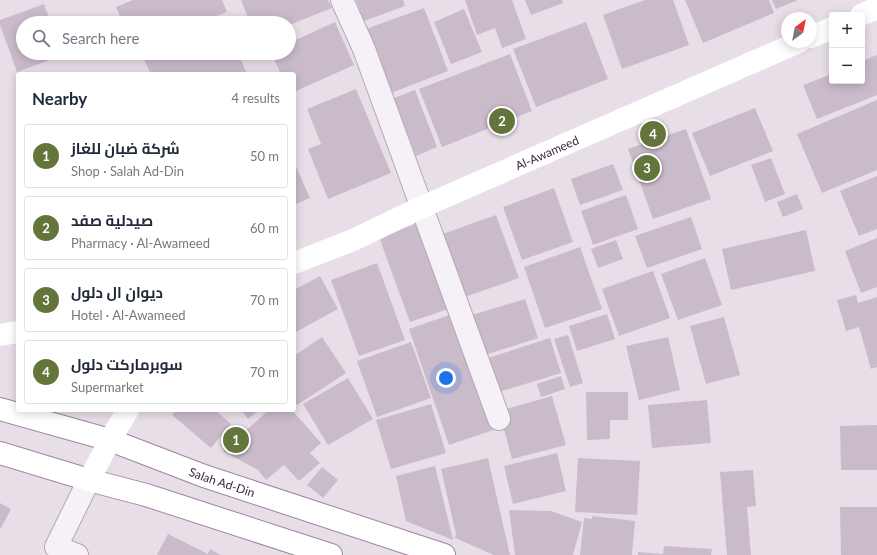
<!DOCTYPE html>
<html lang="en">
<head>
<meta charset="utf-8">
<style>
  body { margin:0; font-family:Lato,Cairo,sans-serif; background:#f2f2f3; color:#1f2937 }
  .controls { position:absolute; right:12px; top:12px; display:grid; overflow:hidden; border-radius:4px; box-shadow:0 2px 10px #0003 }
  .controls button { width:36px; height:36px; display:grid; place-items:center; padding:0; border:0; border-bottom:1px solid #e0e1e3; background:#fff; color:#1f2937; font:20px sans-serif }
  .compass { position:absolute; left:781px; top:12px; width:36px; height:36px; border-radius:50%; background:#fff; box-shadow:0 2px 10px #0003; rotate:32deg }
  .you { position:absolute; left:446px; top:378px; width:14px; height:14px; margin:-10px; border:3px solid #fff; border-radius:50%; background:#1a73e8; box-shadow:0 0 0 6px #1a73e833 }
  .badge { display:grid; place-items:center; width:26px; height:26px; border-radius:50%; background:#64753b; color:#fff; font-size:13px; font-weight:700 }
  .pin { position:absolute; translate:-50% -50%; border:2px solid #fff; box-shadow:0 1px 4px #0006 }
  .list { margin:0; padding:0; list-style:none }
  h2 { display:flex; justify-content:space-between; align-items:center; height:52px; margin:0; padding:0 16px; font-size:17px }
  h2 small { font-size:13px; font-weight:400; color:#747a83 }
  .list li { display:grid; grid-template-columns:26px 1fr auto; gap:12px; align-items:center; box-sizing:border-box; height:64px; margin:0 8px 8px; padding:0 8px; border:1px solid #e0e1e3; border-radius:4px }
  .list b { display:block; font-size:15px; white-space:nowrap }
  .list p { margin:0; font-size:13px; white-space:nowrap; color:#747a83 }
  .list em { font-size:13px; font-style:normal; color:#747a83 }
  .icon { flex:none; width:22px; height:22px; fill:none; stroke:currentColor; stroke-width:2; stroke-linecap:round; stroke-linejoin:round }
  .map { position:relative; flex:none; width:877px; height:555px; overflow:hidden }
  .search { position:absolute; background:#fff; box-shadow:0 2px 10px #0003; left:16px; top:16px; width:280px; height:44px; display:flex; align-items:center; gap:10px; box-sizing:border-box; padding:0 14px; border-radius:22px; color:#747a83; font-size:15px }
  .panel { position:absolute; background:#fff; box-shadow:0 2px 10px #0003; left:16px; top:72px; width:280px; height:340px; border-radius:4px }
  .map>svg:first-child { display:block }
</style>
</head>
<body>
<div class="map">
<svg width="877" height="555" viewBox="0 0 877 555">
  <rect width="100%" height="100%" fill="#e8dee8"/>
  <g fill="#cabbcb">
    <polygon points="133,0 222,0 227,12 199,23 123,23 116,7"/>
    <polygon points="241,0 328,0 332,8 289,25 289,23 250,23"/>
    <polygon points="356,0 403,0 405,6 364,21"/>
    <polygon points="465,0 512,0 526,39 502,48 495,28 477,35"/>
    <polygon points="525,0 562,0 563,3 531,15"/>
    <polygon points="645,0 673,0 689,45 622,69 603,15"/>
    <polygon points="685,0 769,0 774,13 703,43"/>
    <polygon points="772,0 798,0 776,9"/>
    <polygon points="44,4 51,23 23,23 23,53 62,53 63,55 17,72 0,25 0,20"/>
    <polygon points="424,8 448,71 391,93 366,29"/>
    <polygon points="464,9 482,52 451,64 434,22"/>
    <polygon points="335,22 354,65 294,92 294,74 281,74 271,53 289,53 289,43"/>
    <polygon points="586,22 608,79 536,107 513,49"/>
    <polygon points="152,53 238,53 247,74 151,74 143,57"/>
    <polygon points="510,54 532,111 442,147 419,89"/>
    <polygon points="877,55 877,95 817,119 803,85 832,74 832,81 862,81 862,61"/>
    <polygon points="356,89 391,173 328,199 308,149 321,144 307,109"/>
    <polygon points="415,90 437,147 416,156 394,98"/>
    <polygon points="877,100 877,170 822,193 797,134"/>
    <polygon points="755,108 773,151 710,176 692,133"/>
    <polygon points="686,129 711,199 653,219 628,149"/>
    <polygon points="771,158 785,194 765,202 751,165"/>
    <polygon points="294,162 310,198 294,205"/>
    <polygon points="613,164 623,190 580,205 571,179"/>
    <polygon points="877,176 877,229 859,236 840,191"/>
    <polygon points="554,188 573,242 522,260 503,207"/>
    <polygon points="797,194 803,209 783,217 777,202"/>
    <polygon points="626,195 638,229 593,245 581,211"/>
    <polygon points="496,215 519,278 459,299 437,236"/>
    <polygon points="691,217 702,249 647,268 635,236"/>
    <polygon points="418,223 448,309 410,322 379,237"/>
    <polygon points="806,230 815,271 731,290 722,249"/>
    <polygon points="877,238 877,287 861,293 845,251"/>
    <polygon points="616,240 623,259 598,268 591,249"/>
    <polygon points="580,247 602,309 545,328 524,267"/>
    <polygon points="705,258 722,305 678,320 661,274"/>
    <polygon points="377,263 405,340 359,356 331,280"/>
    <polygon points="653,271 670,318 619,336 602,289"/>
    <polygon points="320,276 338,309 294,333 294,290"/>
    <polygon points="856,295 858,303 877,297 877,367 871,369 859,327 846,331 837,300"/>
    <polygon points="525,299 538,338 482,356 469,316"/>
    <polygon points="455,313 496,429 449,445 409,329"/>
    <polygon points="607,314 615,339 577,351 569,326"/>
    <polygon points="724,317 740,375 706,384 690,326"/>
    <polygon points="568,335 583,383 570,387 554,339"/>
    <polygon points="322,337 346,373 297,405 294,401 294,356"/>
    <polygon points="668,337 680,390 639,400 626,346"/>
    <polygon points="550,338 561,373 496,393 485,359"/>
    <polygon points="411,342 431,398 377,417 357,361"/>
    <polygon points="561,376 565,389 541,397 537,384"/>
    <polygon points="348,378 373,419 328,445 303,404"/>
    <polygon points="586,392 628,392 628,420 610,420 610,439 587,440"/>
    <polygon points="552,396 566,445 512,459 499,411"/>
    <polygon points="707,400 711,443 652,448 648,405"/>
    <polygon points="431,404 446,453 391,469 376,420"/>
    <polygon points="177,410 215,410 231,424 211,448 172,415"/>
    <polygon points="241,410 259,410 248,419"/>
    <polygon points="269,410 292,410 321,443 310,453 320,463 299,481 284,465 266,480 258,470 223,451"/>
    <polygon points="877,425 877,470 841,470 840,426"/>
    <polygon points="557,453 566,491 513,504 504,466"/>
    <polygon points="488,458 510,555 494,555 455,538 456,534 441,469"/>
    <polygon points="578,458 640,461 637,515 575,512"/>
    <polygon points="435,466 453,540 406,521 396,476"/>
    <polygon points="322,467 338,480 323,498 307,485"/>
    <polygon points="753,470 756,506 747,507 751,555 727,555 720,472"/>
    <polygon points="0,503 11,509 1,528 0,528"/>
    <polygon points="840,507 877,507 877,555 841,555"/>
    <polygon points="509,510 551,511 582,522 573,555 515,555"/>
    <polygon points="592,516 635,521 632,555 580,555 584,518 592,519"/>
    <polygon points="168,534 208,554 210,549 221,555 157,555"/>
    <polygon points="664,546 712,549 711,555 638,555 638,552 663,554"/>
  </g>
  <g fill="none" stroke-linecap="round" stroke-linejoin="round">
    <defs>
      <g id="minor">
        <polyline points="342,0 364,49 499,419"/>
        <polyline points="77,555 56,547 89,480"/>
      </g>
      <g id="trunk">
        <path id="s2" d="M0,409L110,440L204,476L444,555"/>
        <polyline points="0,453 89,480 146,495 331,555"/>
      </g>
    </defs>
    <use href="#minor" stroke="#b5a7b5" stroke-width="24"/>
    <use href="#trunk" stroke="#9d859f" stroke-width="24"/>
    <use href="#minor" stroke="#f6f1f6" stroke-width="22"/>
    <g stroke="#fff" stroke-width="22">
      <polyline points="861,15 877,8"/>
      <polyline points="811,37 832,28"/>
      <path id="s1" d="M294,263L353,240L422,207L799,42"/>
      <polyline points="0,335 18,332"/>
      <polyline points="89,480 110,440 128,410"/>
    </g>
    <use href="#trunk" stroke="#fff" stroke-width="22"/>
  </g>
  <g text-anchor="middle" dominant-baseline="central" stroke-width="4" stroke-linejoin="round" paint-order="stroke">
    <g font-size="12" fill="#3e273f" stroke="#f5eef6">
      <text stroke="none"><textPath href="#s1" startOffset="276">Al-Awameed</textPath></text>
      <text stroke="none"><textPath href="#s2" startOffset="234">Salah Ad-Din</textPath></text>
    </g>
  </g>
</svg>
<div class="controls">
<button>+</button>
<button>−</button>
</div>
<svg class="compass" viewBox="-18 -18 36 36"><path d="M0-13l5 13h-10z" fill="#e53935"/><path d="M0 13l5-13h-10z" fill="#747a83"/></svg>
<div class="you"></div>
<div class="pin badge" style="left:236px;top:440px">1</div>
<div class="pin badge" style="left:502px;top:121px">2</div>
<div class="pin badge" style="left:647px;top:168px">3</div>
<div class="pin badge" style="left:653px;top:134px">4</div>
<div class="search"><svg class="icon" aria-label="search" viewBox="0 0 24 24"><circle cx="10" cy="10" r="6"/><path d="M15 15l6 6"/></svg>Search here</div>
<section class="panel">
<h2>Nearby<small>4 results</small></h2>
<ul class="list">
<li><span class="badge">1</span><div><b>شركة ضبان للغاز</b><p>Shop · Salah Ad-Din</p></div><em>50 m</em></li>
<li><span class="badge">2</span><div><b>صيدلية صفد</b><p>Pharmacy · Al-Awameed</p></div><em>60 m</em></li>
<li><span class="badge">3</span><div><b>ديوان ال دلول</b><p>Hotel · Al-Awameed</p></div><em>70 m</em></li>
<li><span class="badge">4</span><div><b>سوبرماركت دلول</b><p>Supermarket</p></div><em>70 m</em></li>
</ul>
</section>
</div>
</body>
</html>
